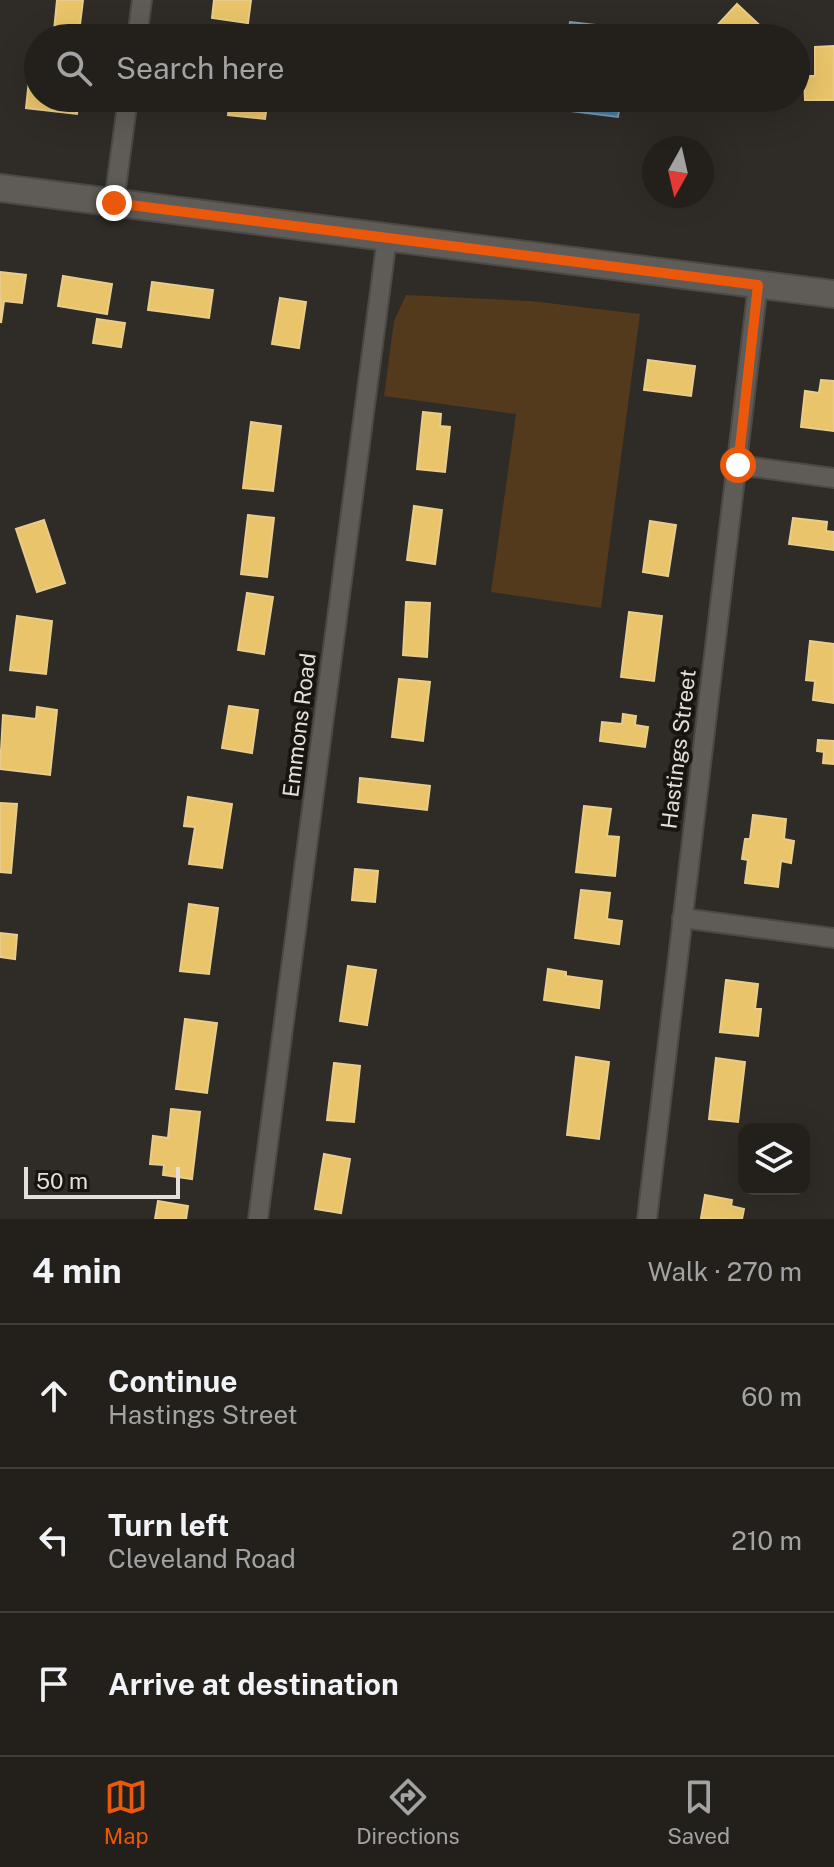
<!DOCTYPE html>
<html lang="en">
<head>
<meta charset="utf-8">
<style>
  body { margin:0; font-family:"Public Sans",sans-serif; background:#2b2825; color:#f1f3f6 }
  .controls { position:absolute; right:24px; bottom:24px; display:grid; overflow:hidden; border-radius:16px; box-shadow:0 8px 32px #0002 }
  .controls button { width:72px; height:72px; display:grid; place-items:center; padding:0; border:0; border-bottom:2px solid #403e3b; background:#23201c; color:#f1f3f6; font:40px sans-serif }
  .compass { position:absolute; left:642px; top:136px; width:72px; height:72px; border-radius:50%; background:#23201c; box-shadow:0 8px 32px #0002; rotate:188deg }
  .scale { position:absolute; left:24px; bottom:20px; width:156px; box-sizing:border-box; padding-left:8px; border:4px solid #e4dfd9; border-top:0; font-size:22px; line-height:28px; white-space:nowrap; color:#e4dfd9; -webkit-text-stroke:6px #181410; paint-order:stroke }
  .stop { position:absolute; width:24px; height:24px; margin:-18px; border:6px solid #ea580c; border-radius:50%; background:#fff }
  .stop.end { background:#ea580c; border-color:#fff; box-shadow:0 2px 8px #0008 }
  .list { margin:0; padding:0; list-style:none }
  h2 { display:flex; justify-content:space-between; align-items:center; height:104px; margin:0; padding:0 32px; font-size:34px }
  h2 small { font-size:26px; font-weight:400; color:#a3a3a3 }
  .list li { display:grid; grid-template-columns:52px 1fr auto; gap:24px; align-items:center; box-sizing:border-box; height:144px; padding:0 32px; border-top:2px solid #403e3b }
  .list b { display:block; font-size:30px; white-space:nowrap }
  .list p { margin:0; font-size:26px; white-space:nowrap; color:#a3a3a3 }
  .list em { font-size:26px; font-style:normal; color:#a3a3a3 }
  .icon { flex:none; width:44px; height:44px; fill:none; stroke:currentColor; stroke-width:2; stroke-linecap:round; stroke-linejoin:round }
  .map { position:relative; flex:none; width:834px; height:1219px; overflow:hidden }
  .search { position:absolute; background:#23201c; box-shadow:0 8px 32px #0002; left:24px; right:24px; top:24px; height:88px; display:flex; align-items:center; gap:20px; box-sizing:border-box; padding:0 28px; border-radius:44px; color:#a3a3a3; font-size:30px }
  .sheet { height:536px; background:#23201c }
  nav { display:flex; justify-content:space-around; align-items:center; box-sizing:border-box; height:112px; border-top:2px solid #403e3b; background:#23201c; font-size:22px; color:#a3a3a3 }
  nav a { display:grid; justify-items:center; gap:4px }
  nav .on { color:#ea580c }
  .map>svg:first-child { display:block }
</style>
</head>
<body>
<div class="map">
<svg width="834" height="1219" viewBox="0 0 834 1219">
  <rect width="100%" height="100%" fill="#2f2b26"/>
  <polygon fill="#533a1c" points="406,295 531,301 640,314 601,608 491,592 516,414 384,396 394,321"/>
  <g fill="#e9c46a" stroke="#e8cc8b" stroke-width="2">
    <polygon points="57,0 83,0 79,33 54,31"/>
    <polygon points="214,0 251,0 248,23 212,18"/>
    <polygon points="737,4 772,37 771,38 719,38 712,31"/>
    <polygon points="834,46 834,100 805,100 804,76 815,76 815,47"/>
    <polygon points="31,61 38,62 38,98 79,98 77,114 26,108"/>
    <polygon points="230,98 268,98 265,119 228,115"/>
    <polygon points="0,272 26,275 22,303 4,301 1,323"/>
    <polygon points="63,276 112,284 107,314 58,306"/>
    <polygon points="152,282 213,290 209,318 148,310"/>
    <polygon points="280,298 306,302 299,348 272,344"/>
    <polygon points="97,319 125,323 121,347 93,343"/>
    <polygon points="648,360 695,366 691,396 644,390"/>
    <polygon points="821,380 834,381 834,431 801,427 805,391 819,393"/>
    <polygon points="423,412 441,414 440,426 450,427 445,472 417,469"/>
    <polygon points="251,422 281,426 273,491 243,488"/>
    <polygon points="414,506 442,510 435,564 407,560"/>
    <polygon points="248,515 274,518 267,577 241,574"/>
    <polygon points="793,518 827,522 826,531 834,532 834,550 789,544"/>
    <polygon points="44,520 65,583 37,592 16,529"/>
    <polygon points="650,521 676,525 668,576 643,572"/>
    <polygon points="247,593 273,597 264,654 238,650"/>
    <polygon points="406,602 430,603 427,657 403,655"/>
    <polygon points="629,612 662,616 654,681 621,677"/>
    <polygon points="17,616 52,621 46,674 10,670"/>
    <polygon points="810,641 834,644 834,703 813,700 815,681 806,680"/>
    <polygon points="399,679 430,682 423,741 392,737"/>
    <polygon points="229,706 258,710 252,753 222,748"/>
    <polygon points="37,707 57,710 50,775 0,769 3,715 36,719"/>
    <polygon points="623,714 636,716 635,725 648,727 645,747 600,741 602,722 622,724"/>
    <polygon points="818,740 834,741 834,764 823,763 824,752 817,751"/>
    <polygon points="360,778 430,786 427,810 358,802"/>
    <polygon points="188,797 232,804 222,868 189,864 195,827 184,826"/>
    <polygon points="0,803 17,804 11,873 0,872"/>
    <polygon points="584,806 611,809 607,836 619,837 615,876 576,872"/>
    <polygon points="753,815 786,819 784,839 794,841 791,863 781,861 778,887 745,883 748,860 742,859 745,839 750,839"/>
    <polygon points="355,869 378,871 375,902 352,900"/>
    <polygon points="581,890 610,893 607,919 622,921 619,944 575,938"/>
    <polygon points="189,904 218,908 209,974 180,971"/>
    <polygon points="0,933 17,935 15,959 0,957"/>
    <polygon points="348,966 376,970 367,1025 340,1021"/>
    <polygon points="548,969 566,972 566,976 602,981 599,1008 544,1000"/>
    <polygon points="726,980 758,984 755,1009 761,1009 758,1036 720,1032"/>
    <polygon points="185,1019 217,1023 207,1093 176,1089"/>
    <polygon points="576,1057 609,1062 599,1139 567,1135"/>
    <polygon points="716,1058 745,1062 738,1122 709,1119"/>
    <polygon points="334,1063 360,1066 354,1122 327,1120"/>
    <polygon points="171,1109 200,1112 192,1179 163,1175 164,1165 150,1164 153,1136 168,1138"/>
    <polygon points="324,1154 350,1159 341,1213 315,1209"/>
    <polygon points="705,1195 732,1200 731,1206 744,1209 742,1219 701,1218"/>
    <polygon points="158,1201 188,1206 186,1219 155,1219"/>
  </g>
  <g fill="#457b9d" stroke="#7599af" stroke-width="2">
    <polygon points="570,22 629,29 628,38 497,38 499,25 568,34"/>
    <polygon points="490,98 621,98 618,117 489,101"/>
  </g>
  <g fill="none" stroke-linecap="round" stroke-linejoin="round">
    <defs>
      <g id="minor">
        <polyline points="137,38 142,0"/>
        <polyline points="114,203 128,98"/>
        <polyline points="738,465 834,478"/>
        <polyline points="682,918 834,938"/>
        <polyline points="258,1219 387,238"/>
        <polyline points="647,1219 758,285"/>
      </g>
      <polyline id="secondary" points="0,188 834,294"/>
    </defs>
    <use href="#minor" stroke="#4c4844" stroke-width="22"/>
    <use href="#secondary" stroke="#4c4844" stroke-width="30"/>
    <use href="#minor" stroke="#5f5b57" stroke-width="18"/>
    <use href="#secondary" stroke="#5f5b57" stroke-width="26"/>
  </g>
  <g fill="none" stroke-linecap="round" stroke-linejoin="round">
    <polyline stroke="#ea580c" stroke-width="10" points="114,203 758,285 738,465"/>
  </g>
  <g text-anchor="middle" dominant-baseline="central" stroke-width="8" stroke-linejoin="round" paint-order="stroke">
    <g font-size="22" fill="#e4dfd9" stroke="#181410">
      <text transform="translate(299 725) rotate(-83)">Emmons Road</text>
      <text transform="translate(678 749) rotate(-83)">Hastings Street</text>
    </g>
  </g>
</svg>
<div class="controls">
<button><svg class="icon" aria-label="layers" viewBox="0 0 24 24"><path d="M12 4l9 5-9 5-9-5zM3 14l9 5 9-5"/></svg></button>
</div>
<svg class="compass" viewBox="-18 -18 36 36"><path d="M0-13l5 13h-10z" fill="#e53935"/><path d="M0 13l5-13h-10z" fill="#a3a3a3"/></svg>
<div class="scale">50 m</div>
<div class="stop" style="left:738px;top:465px"></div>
<div class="stop end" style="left:114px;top:203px"></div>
<div class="search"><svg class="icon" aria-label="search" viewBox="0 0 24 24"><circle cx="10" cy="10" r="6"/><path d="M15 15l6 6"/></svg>Search here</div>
</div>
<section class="sheet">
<h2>4 min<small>Walk · 270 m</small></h2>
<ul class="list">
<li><svg class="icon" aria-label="ahead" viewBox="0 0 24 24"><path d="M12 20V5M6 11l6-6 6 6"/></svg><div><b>Continue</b><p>Hastings Street</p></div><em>60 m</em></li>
<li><svg class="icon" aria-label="left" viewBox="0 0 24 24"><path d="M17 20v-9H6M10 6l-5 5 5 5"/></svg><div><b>Turn left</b><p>Cleveland Road</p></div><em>210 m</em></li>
<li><svg class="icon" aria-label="arrive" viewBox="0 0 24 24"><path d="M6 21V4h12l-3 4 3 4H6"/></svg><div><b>Arrive at destination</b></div></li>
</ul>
</section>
<nav>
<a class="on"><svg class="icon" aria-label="map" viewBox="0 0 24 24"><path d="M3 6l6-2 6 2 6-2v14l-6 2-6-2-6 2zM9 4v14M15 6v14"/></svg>Map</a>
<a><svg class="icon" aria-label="directions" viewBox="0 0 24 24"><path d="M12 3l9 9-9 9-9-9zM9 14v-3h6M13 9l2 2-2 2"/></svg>Directions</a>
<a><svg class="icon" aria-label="saved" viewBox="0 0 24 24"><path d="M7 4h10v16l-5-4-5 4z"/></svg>Saved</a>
</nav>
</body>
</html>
